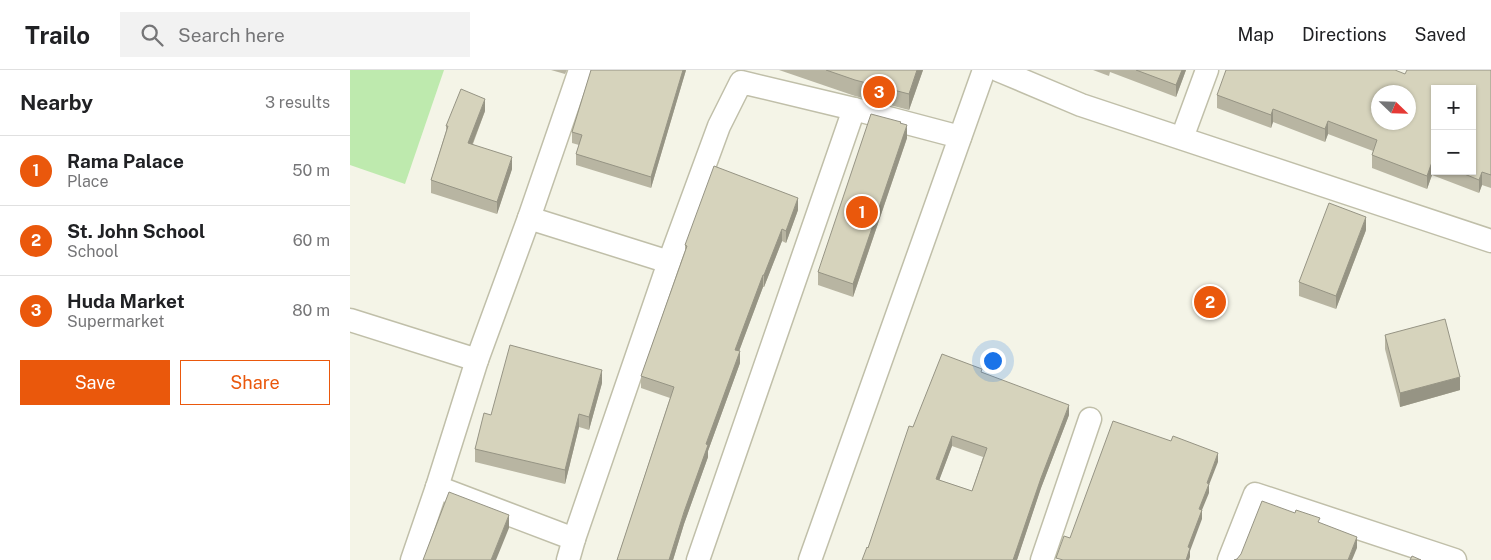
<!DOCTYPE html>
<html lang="en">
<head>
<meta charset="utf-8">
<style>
  body { margin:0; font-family:"Public Sans",sans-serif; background:#f2f2f2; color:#202124 }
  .controls { position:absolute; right:15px; top:15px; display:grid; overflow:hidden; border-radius:0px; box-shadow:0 1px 4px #0004 }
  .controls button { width:45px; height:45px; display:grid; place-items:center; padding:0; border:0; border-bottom:1px solid #e0e0e0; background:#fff; color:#202124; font:25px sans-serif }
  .compass { position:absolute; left:1021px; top:15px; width:45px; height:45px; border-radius:50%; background:#fff; box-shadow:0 1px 4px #0004; rotate:113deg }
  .you { position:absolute; left:642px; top:290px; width:18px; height:18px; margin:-12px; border:4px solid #fff; border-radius:50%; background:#1a73e8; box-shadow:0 0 0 8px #1a73e833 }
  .badge { display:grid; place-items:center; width:32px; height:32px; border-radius:50%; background:#ea580c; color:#fff; font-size:16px; font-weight:700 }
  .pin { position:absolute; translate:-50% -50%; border:2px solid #fff; box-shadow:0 1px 5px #0006 }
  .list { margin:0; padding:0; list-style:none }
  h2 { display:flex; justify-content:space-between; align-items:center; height:65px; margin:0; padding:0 20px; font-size:21px }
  h2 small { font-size:16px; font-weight:400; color:#757577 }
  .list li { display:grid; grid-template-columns:32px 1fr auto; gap:15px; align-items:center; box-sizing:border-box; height:70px; padding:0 20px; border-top:1px solid #e0e0e0 }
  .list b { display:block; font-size:19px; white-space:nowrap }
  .list p { margin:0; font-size:16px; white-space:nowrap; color:#757577 }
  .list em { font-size:16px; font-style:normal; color:#757577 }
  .actions { display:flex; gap:10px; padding:15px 20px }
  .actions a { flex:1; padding:11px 0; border:1px solid #ea580c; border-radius:0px; text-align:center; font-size:18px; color:#ea580c }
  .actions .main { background:#ea580c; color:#fff }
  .icon { flex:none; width:28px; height:28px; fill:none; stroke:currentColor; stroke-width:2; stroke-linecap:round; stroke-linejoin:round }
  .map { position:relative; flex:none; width:1141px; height:490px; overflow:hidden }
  header { display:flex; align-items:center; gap:30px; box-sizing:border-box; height:70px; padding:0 25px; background:#fff; border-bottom:1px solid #e0e0e0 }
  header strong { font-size:24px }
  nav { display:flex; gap:28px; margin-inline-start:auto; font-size:18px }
  .search { width:350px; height:45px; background:#f2f2f2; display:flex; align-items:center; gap:12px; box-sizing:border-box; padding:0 18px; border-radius:0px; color:#757577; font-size:19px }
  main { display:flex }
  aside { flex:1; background:#fff }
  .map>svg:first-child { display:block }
</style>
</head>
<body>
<header>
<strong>Trailo</strong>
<div class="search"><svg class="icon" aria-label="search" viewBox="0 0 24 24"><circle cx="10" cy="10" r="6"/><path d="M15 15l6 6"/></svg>Search here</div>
<nav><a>Map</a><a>Directions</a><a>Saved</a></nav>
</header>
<main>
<aside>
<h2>Nearby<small>3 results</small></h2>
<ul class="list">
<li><span class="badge">1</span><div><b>Rama Palace</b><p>Place</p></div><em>50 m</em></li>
<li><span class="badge">2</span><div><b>St. John School</b><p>School</p></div><em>60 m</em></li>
<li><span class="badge">3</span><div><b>Huda Market</b><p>Supermarket</p></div><em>80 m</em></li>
</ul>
<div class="actions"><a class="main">Save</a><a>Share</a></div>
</aside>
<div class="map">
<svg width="1141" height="490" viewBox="0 0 1141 490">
  <rect width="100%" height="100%" fill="#f4f4e7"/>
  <polygon fill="#beeaae" points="0,0 94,0 55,114 0,95"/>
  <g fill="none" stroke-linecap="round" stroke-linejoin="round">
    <defs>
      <g id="street">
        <polyline points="648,0 731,35 1141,171"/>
        <polyline points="832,68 857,0"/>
        <polyline points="179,148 319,192"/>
        <polyline points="0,250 127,290"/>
        <polyline points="87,417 224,469 319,192 369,56 391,12 504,39 610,67"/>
        <polyline points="62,490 87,417 127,290 179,148 230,0"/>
        <polyline points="218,490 224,469"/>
        <polyline points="348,490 504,39"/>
        <polyline points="460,490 634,0"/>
        <polyline points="692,490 740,349"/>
        <polyline points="879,490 905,424 1105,490"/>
      </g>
    </defs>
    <use href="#street" stroke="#c0bfa9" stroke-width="25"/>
    <use href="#street" stroke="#fff" stroke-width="22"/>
  </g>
  <g fill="#b8b5a2" fill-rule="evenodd">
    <polygon points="201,0 217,0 215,4"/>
    <polygon points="336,0 301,118 226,95 226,84 229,75 222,73 222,62"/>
    <polygon points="429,0 573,0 559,40 505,26"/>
    <polygon points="743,0 836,0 826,27 760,2 759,6"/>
    <path d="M1141,0V118L1132,115L1129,123L1082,105L1077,119L1022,98V85L1023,81L978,64L975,72L923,52L921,58L867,38V25L1055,4ZM1085,19L1122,101H1085Z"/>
    <polygon points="135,41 123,74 162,99 147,144 81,123 81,110 96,61 96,56"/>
    <polygon points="551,53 557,68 503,227 468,215 468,202"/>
    <polygon points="448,140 436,173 432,171 414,217 413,217 389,281 390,293 358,381 358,387 334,454 323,490 267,490 320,328 291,318 291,306 335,182 335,175"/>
    <polygon points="1016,160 986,239 949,226 949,212"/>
    <polygon points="1035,265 1110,320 1050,337 1035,279"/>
    <path d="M632,302L719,345L691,418L667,490H512L518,478L563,357ZM602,376L633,387L622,421L589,410Z"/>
    <polygon points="252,313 239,360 229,357 215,414 125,392 125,379 141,345"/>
  </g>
  <g fill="#969484">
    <polygon points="333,0 336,0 301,118 301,107"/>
    <polygon points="567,0 573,0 559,40 559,24"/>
    <polygon points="832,0 836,0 826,27 826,15"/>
    <polygon points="135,29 135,41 118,85 118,73"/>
    <polygon points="923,39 923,52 921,58 921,45"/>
    <polygon points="978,51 978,64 975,72 975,59"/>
    <polygon points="557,55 557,68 503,227 503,214"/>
    <polygon points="162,87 162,99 147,144 147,132"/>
    <polygon points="1082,92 1082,105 1077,119 1077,106"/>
    <polygon points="1132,102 1132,115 1129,123 1129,110"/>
    <polygon points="448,128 448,140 436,173 436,161"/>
    <polygon points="1016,147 1016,160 986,239 986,226"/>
    <polygon points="432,159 432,171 414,217 414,205"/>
    <polygon points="413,205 413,217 385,292 385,280"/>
    <polygon points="390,281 390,293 358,381 358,387 334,454 323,490 319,490 356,374"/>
    <polygon points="252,300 252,313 239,360 239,347"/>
    <polygon points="1110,307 1110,320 1050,337 1050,323"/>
    <polygon points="719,335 719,345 691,418 667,490 663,490 691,408"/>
    <polygon points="229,344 229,357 215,414 215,400"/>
    <polygon points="602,366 602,376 586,419 586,409"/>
    <polygon points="868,383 868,392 859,415 859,423 852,440 852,449 840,481 840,487 839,490 836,490 838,477 857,413"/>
    <polygon points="159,445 159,458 146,490 141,490"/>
    <polygon points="1007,467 1007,478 1002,490 998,490"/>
  </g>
  <g fill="#d6d3bc" stroke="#969484" fill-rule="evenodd">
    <polygon points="241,0 333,0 301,107 226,84 232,65 222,62"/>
    <polygon points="476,0 567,0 559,24 505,10"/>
    <polygon points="786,0 832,0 826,15"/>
    <path d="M876,0H1045L1055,4L1057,0H1141V105L1132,102L1129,110L1107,101H1122V19H1085V93L1082,92L1077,106L1022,85L1027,70L978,51L975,59L923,39L921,45L867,25ZM1028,22H1058V52H1028Z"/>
    <polygon points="111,19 135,29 118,73 162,87 147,132 81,110 98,56 96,56"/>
    <polygon points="521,44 551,52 550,53 557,55 503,214 468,202"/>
    <polygon points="364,96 448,128 436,161 432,159 414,205 413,205 385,280 390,281 356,374 358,375 334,442 319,490 267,490 324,317 291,306 337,176 335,175"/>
    <polygon points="979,133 1016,147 986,226 949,212"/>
    <polygon points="1095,249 1110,307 1050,323 1035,265"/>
    <polygon points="160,275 252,300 239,347 229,344 215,400 125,379 134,343 141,345"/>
    <path d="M592,284L632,299L631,302L719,335L691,408L663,490H512L517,477L518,478L559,356L563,357ZM602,366L637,378L622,421L586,409Z"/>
    <polygon points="763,351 821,371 823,366 868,383 857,413 859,414 849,439 852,440 838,477 840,478 836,490 713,490 706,488 714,466 720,468"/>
    <polygon points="99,422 159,445 141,490 73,490"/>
    <polygon points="912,431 945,443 946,440 970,448 968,452 1007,467 998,490 884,490 887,489 891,484"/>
    <polygon points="1062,486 1071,490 1060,490"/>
  </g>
</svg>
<div class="controls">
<button>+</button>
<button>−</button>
</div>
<svg class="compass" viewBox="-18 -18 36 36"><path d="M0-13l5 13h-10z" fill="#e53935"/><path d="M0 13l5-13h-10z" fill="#757577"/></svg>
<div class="you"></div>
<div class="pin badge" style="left:512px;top:142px">1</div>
<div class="pin badge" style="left:860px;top:232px">2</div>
<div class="pin badge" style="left:529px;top:22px">3</div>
</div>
</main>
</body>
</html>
